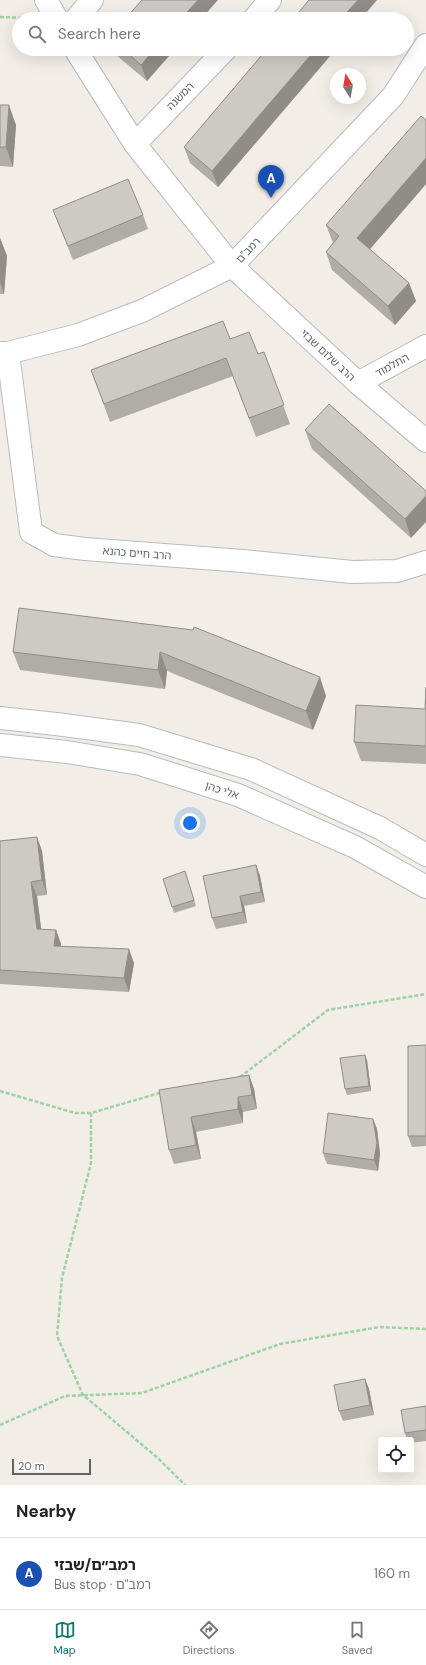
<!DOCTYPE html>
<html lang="en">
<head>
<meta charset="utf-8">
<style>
  body { margin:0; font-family:"DM Sans","Noto Sans Hebrew",sans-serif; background:#f2f2f2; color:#222 }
  .controls { position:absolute; right:12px; bottom:12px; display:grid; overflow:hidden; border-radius:4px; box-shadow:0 4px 16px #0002 }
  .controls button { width:36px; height:36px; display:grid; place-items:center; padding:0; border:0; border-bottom:1px solid #e0e0e0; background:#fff; color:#222; font:20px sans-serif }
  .compass { position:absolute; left:330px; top:68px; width:36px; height:36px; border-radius:50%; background:#fff; box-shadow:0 4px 16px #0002; rotate:349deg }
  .scale { position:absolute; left:12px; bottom:10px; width:79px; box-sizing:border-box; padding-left:4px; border:2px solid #5e6469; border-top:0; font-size:11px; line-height:14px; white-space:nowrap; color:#5e6469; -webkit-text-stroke:3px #fff; paint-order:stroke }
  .you { position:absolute; left:190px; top:823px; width:14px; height:14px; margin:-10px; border:3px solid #fff; border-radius:50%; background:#1a73e8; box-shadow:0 0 0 6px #1a73e833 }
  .badge { display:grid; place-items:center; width:26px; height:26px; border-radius:50%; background:#0f766e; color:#fff; font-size:13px; font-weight:700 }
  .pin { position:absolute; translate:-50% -33px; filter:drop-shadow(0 1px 2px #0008) }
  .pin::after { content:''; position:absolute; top:21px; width:14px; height:12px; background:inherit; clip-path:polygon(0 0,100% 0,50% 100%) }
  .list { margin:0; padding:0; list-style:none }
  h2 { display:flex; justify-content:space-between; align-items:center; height:52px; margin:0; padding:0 16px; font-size:17px }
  h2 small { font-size:13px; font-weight:400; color:#767676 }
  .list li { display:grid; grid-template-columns:26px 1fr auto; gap:12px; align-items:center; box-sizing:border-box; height:72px; padding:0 16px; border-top:1px solid #e0e0e0 }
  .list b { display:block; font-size:15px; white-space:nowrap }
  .list p { margin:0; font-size:13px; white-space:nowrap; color:#767676 }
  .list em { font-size:13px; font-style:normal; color:#767676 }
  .icon { flex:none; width:22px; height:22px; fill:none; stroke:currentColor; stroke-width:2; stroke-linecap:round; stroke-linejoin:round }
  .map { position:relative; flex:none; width:426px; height:1485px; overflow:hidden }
  .search { position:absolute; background:#fff; box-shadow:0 4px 16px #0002; left:12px; right:12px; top:12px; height:44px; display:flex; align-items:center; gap:10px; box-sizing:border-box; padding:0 14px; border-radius:22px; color:#767676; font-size:15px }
  .sheet { height:124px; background:#fff }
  nav { display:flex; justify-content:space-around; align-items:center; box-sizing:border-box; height:56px; border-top:1px solid #e0e0e0; background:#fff; font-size:11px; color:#767676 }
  nav a { display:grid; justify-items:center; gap:2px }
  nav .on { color:#0f766e }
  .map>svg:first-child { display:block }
</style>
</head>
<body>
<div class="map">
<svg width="426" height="1485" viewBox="0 0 426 1485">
  <rect width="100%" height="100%" fill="#f2eee7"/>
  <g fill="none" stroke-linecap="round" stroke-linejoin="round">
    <defs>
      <g id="minor">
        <polyline points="46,0 57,19"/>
        <polyline points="76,19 92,0"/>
        <polyline points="254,19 270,0"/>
        <polyline points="75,49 135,144 232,266 358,383 426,441"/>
        <polyline points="135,144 226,49"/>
        <polyline points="0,353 8,353 78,335 142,311 232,266 393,96 426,45"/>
        <polyline points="8,353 31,532 54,545 85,549 243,561 352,572 397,571 426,562"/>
        <polyline points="358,383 426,346"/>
        <polyline points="0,718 56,724 139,735 251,769 380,828 426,855"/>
        <polyline points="0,745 67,752 140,764 238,795 355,847 426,887"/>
      </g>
    </defs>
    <use href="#minor" stroke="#b7bbbf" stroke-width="24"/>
    <g stroke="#9dd2a5" stroke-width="2.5" stroke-dasharray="4 2" stroke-linecap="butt">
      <polyline points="0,17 28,18"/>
      <polyline points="240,1077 328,1010 426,994"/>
      <polyline points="0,1091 75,1113 91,1113 163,1092"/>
      <polyline points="91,1113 91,1163 62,1278 57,1336 83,1395 159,1459 185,1485"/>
      <polyline points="0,1425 65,1396 142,1393 280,1344 379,1327 426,1329"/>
    </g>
    <use href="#minor" stroke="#fff" stroke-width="22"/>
  </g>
  <g fill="#b0ada9">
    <polygon points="114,49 175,49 147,81 115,54"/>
    <polygon points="267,49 336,49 218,187 190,163 184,147"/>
    <polygon points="0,105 16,125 13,167 0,166"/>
    <polygon points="426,120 426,184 370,249 409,283 416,301 395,325 332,270 326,252 333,243 326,225"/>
    <polygon points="53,210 143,215 148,229 73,260"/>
    <polygon points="0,238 7,256 4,294 0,294"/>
    <polygon points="230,339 258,354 264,352 290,424 256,437 233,376 110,422 91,370"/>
    <polygon points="305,430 426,491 411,538 312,449"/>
    <polygon points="19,608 326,696 313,730 167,671 165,689 20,670 13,652"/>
    <polygon points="426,687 426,764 361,761 354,742 425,709"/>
    <polygon points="37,837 42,851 47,895 37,896 41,929 56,930 61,944 61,946 134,963 129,992 0,984 0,841"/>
    <polygon points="256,865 260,876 265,902 244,906 247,923 216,929 212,918"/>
    <polygon points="187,877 196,906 174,913 172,907"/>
    <polygon points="426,1045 426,1146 412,1147 408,1136"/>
    <polygon points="367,1060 371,1091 347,1095 345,1089"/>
    <polygon points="249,1075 254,1089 257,1109 243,1112 243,1123 196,1132 201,1159 174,1164 169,1150 159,1090"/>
    <polygon points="373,1119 377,1129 380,1154 378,1171 327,1164 323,1153"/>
    <polygon points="365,1379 369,1389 374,1415 343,1421 339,1411"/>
    <polygon points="426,1406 426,1441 411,1443 411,1440 407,1440 405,1433"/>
  </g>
  <g fill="#908d89">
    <polygon points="198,0 218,0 201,19 181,19"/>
    <polygon points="358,0 377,0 361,19 341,19"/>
    <polygon points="155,49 175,49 147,81 141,65"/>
    <polygon points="316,49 336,49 218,187 212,171"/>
    <polygon points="9,105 16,125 13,167 6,147"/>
    <polygon points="426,158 426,184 364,256 357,238"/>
    <polygon points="0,238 7,256 4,294 0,282"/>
    <polygon points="409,283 416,301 395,325 388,306"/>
    <polygon points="426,496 426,522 411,538 405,519"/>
    <polygon points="160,652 167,671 165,689 158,670"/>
    <polygon points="320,677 326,696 313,730 306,711"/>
    <polygon points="37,837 42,851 47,895 42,880"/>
    <polygon points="256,865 260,876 265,902 261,892"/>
    <polygon points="31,882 37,896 43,943 37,929"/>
    <polygon points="240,896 244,906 247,923 243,912"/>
    <polygon points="56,930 61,944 59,960 54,946"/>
    <polygon points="129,949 134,963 129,992 124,978"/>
    <polygon points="365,1055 367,1060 371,1091 369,1086"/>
    <polygon points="249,1075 254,1089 257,1109 252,1095"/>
    <polygon points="238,1097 243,1112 243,1123 238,1109"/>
    <polygon points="191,1117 196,1132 201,1159 196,1145"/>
    <polygon points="373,1119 377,1129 380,1154 378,1171 374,1160"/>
    <polygon points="365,1379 369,1389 374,1415 370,1405"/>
  </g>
  <g fill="#cdc9c4" stroke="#908d89">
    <polygon points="142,0 198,0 181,19 125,19"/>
    <polygon points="309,0 358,0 341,19 293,19"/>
    <polygon points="123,49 155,49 141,65"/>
    <polygon points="267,49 316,49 212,171 184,147"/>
    <polygon points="0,105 9,105 6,147 0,147"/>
    <polygon points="421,116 426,120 426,158 357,238 409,283 388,306 326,252 339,236 326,225"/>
    <polygon points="128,179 143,215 68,246 53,210"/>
    <polygon points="223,321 230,339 249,332 258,354 264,352 284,405 249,418 226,358 104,404 91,370"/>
    <polygon points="329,404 426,491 426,496 405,519 305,430"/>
    <polygon points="19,608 193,630 194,627 320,677 306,711 160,652 158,670 13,652"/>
    <polygon points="426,687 426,746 354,742 356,705 425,709"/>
    <polygon points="37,837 42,880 31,882 37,929 56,930 54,946 129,949 124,978 0,970 0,841"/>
    <polygon points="256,865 261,892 240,896 243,912 212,918 203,876"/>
    <polygon points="185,871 194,900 172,907 163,879"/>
    <polygon points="426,1045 426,1136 408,1136 408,1046"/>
    <polygon points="365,1055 369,1086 345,1089 340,1058"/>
    <polygon points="249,1075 252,1095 238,1097 238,1109 191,1117 196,1145 169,1150 159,1090"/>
    <polygon points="328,1113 373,1119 377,1143 374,1160 323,1153"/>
    <polygon points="365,1379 370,1405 339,1411 334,1385"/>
    <polygon points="426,1406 426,1430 405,1433 401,1410"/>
  </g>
  <g text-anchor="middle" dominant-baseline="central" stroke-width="3.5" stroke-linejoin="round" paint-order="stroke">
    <g font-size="11" fill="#5e6469" stroke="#fff">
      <text transform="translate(180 96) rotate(-46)">המשנה</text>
      <text transform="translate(248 250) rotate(-47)">רמב"ם</text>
      <text transform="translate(328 355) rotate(43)">הרב שלום שבזי</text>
      <text transform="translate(392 365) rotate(-29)">התלמוד</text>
      <text transform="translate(137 553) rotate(4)">הרב חיים כהנא</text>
      <text transform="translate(222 790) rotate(18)">אלי כהן</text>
    </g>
  </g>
</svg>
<div class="controls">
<button><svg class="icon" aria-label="locate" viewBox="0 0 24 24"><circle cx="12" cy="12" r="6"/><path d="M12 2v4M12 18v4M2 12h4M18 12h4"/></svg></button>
</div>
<svg class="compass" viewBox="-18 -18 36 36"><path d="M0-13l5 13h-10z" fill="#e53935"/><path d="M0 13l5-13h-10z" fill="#767676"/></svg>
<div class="scale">20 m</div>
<div class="you"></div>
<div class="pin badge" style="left:271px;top:198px;background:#1a4fb4">A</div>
<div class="search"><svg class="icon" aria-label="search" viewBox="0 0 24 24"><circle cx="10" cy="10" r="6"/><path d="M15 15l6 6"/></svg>Search here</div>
</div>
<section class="sheet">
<h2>Nearby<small></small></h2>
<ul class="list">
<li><span class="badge" style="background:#1a4fb4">A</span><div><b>רמב״ם/שבזי</b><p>Bus stop · רמב&quot;ם</p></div><em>160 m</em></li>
</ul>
</section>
<nav>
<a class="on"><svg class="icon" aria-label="map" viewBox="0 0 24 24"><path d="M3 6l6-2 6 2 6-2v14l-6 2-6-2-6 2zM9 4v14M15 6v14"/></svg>Map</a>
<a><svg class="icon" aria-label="directions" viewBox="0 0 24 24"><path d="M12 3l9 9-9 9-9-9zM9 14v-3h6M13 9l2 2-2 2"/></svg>Directions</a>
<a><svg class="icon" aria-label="saved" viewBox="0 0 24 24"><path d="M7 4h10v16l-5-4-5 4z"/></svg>Saved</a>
</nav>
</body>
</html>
